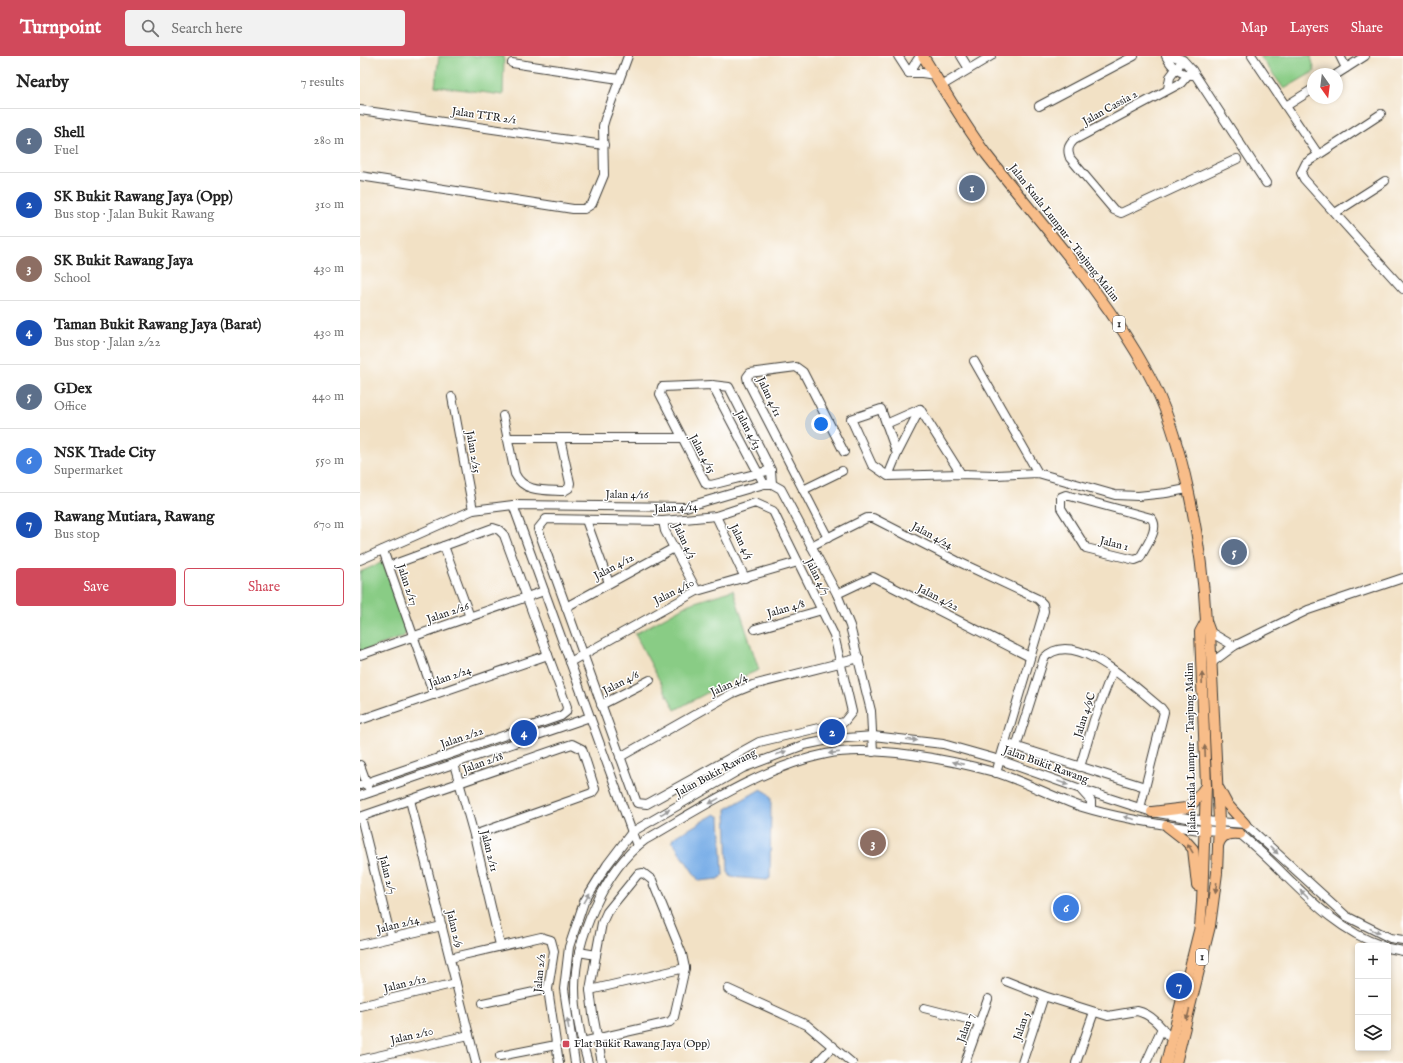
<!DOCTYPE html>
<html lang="en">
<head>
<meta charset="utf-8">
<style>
  body { margin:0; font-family:"IM FELL English",serif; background:#f2f2f2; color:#222 }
  .controls { position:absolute; right:12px; bottom:12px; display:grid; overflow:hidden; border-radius:4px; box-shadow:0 2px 6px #0003 }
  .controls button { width:36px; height:36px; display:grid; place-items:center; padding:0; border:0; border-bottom:1px solid #e0e0e0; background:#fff; color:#222; font:20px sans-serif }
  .compass { position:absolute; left:947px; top:12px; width:36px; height:36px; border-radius:50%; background:#fff; box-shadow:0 2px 6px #0003; rotate:166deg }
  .you { position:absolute; left:461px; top:368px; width:14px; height:14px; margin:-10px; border:3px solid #fff; border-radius:50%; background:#1a73e8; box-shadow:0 0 0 6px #1a73e833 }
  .badge { display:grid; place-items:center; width:26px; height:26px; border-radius:50%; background:#d1495b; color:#fff; font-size:13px; font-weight:700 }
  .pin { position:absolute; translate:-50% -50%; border:2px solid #fff; box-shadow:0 1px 4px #0006 }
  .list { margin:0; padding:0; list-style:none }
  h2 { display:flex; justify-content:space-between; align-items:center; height:52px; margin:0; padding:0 16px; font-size:17px }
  h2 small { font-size:13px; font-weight:400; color:#767676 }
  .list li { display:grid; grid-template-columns:26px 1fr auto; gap:12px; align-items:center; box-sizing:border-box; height:64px; padding:0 16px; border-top:1px solid #e0e0e0 }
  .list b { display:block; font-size:15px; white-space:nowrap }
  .list p { margin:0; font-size:13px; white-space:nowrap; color:#767676 }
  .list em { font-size:13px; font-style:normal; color:#767676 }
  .actions { display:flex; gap:8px; padding:12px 16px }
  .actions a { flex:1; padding:9px 0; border:1px solid #d1495b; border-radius:4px; text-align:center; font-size:14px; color:#d1495b }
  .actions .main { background:#d1495b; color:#fff }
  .icon { flex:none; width:22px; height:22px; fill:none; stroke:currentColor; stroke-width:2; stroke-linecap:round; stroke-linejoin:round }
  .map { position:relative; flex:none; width:1043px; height:1007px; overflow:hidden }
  header { display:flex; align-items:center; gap:24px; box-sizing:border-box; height:56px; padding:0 20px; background:#d1495b; color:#fff }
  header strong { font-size:19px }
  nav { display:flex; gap:22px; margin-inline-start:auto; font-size:14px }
  .search { width:280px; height:36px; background:#f2f2f2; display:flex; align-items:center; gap:10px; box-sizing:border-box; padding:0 14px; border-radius:4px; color:#767676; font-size:15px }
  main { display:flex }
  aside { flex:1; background:#fff }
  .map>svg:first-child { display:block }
</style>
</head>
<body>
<header>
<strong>Turnpoint</strong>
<div class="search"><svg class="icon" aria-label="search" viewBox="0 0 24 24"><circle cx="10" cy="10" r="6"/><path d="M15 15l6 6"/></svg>Search here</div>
<nav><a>Map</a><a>Layers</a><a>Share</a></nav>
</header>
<main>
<aside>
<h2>Nearby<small>7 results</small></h2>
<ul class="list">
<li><span class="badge" style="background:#5c6f8a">1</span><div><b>Shell</b><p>Fuel</p></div><em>280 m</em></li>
<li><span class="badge" style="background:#1a4fb4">2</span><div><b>SK Bukit Rawang Jaya (Opp)</b><p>Bus stop · Jalan Bukit Rawang</p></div><em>310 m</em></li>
<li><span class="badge" style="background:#8d6e63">3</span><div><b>SK Bukit Rawang Jaya</b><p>School</p></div><em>430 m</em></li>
<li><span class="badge" style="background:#1a4fb4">4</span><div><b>Taman Bukit Rawang Jaya (Barat)</b><p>Bus stop · Jalan 2/22</p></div><em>430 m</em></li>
<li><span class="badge" style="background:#5c6f8a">5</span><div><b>GDex</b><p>Office</p></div><em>440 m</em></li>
<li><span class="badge" style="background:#3f7fe0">6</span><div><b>NSK Trade City</b><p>Supermarket</p></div><em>550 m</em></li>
<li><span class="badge" style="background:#1a4fb4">7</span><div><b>Rawang Mutiara, Rawang</b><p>Bus stop</p></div><em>670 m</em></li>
</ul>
<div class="actions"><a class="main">Save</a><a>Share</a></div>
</aside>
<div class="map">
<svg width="1043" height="1007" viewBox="0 0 1043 1007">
  <rect width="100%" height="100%" fill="#fff"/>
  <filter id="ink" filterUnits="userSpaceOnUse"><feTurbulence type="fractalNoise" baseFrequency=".025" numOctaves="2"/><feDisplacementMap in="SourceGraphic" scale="8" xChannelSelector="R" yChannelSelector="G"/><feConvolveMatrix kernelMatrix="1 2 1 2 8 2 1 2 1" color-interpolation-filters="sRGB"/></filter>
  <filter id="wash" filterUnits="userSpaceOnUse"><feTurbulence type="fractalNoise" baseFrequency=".012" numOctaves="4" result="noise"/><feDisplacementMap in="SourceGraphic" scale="16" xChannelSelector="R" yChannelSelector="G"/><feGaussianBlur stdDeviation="0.9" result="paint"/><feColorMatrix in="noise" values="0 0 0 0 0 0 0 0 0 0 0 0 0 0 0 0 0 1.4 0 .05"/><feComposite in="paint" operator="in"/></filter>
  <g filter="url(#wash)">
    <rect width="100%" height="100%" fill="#f2e1c5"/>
    <g fill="#89cc85" stroke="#527450">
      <polygon points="79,0 144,0 143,39 75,30"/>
      <polygon points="900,0 952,0 951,1 955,15 924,33"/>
      <polygon points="23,506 49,573 43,581 0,596 0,516"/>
      <polygon points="373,534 399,614 358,631 315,654 275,578 329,548"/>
    </g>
    <g fill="#79aee7" stroke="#4a6582">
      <polygon points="401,733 408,737 411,743 410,822 407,824 371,821 368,816 366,753"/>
      <polygon points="355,758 360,761 363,819 359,823 339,825 312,785 313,782"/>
    </g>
  </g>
  <g filter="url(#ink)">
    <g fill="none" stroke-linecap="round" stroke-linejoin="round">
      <defs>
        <g id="minor">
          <polyline points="538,0 549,17"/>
          <polyline points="601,0 609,13"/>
          <path d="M806,0C811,10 820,19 832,19"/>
          <polyline points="813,0 823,4 832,14 906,127"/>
          <polyline points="892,0 958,98"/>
          <polyline points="980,0 986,12"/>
          <polyline points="152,7 259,23"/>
          <path d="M832,14L821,27L714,84C708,90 707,94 710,102L754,154L761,157L877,103"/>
          <polyline points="549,17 562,17 575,19"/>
          <polyline points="549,17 560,0"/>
          <polyline points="977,18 1005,0"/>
          <polyline points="581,30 631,0"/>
          <polyline points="808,33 810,21 819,9"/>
          <polyline points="679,50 774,0"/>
          <polyline points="926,50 953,33"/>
          <polyline points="0,54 244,89"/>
          <polyline points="1021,58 946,107 941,117 944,123 1043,233"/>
          <polyline points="0,120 213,153 224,153 232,148 244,119 243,70 245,63 268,0"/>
          <polyline points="975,157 1025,125"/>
          <polyline points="614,305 678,417"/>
          <polyline points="352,329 404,428"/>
          <polyline points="92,341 113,454"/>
          <path d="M143,360L155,418C164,437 186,434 204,435L209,432L210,427L200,382"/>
          <polyline points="526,368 560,353 601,418"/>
          <polyline points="147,382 321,382"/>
          <polyline points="537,398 560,353"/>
          <polyline points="411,414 351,429 346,428 300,338 302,331 352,329 369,331 411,414 412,428"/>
          <polyline points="528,420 537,398 521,353 491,363 512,409 528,420 601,418 636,419 678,417 755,439 778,440 806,437 827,433"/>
          <polyline points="443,434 482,415"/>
          <path d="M706,439L791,462C801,472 785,491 780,502L775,504L726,492L701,452V441Z"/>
          <polygon points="395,447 413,455 474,579 492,656 484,666 399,686 287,748 277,747 178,473 186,463 303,465 356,460"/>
          <polyline points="153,449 277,790"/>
          <polyline points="356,460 385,522"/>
          <polyline points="226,464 249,527"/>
          <polyline points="303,465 305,475 337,535"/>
          <polyline points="468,482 388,326 387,321 390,317 436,311 443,316 484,396"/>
          <polyline points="84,490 110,561"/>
          <polyline points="451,490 507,462 513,462 597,505 678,543 683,548 684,555 636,717"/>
          <polyline points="23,494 74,639"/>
          <polyline points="0,504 113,454 153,449 326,451 404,428 412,428 421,433 477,538 490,570 511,655 513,696"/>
          <polyline points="477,538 513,521 670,601"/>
          <polyline points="206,551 314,492"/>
          <polyline points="395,573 462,554"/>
          <polyline points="850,576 874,590"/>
          <polyline points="0,599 184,535"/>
          <polyline points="210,606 337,535 438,506"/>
          <polyline points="851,610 854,605 874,590 948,554 1043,522"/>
          <polyline points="241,649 290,624"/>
          <polyline points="0,664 188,599"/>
          <polyline points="645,687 785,731"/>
          <path d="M656,691L684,602C714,570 777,633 801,652L804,656L780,752"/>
          <polyline points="260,701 373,637 393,629 499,602"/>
          <polyline points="94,708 114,779 140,889"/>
          <polyline points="0,709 8,731"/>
          <polyline points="720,711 734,664 753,614"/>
          <polyline points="0,729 201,660 206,656 207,651 144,479 139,474 133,472 29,510"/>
          <polyline points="722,735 731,745 731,753"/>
          <polyline points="0,740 230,661"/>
          <polyline points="50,744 116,1007"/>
          <polyline points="0,761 212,688 222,693 235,733 232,737 114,779"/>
          <polyline points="1,761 31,882"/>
          <polyline points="0,889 82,870"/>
          <polyline points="1028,892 1043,895"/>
          <polyline points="219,896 236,899 242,867 247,856 278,818 283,817 292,824 322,898 325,912 314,961 310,966 222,986"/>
          <polyline points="236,899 230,934 233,958 242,1007"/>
          <polyline points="90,902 181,881 191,884 194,895 188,933 199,1007"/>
          <path d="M646,925L684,940L748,960L777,955C791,958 800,969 808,980"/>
          <polyline points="368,933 447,969 492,1007"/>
          <polyline points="230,934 325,912"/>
          <polyline points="123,947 188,933"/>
          <polyline points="0,950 96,927"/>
          <polyline points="564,952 619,966"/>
          <polyline points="140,1000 196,989"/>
          <polyline points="0,1004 109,979"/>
          <polyline points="215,1007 204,933 209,891 224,846 247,809 272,776 383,712 444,689 474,683 513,680 583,688 640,704 718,732 792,756 845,765 885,768 986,860 1030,882 1043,884"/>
          <path d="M228,1007C221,983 215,956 215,932C215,883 245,813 285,784C341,752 402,711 466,698C513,689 588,703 634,716C664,725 692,741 722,751C758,762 796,768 833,773C849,775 864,774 880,778C927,815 963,870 1023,890"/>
          <polyline points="457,1007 473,990"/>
          <polyline points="605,1007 628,943"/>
          <polyline points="662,1007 684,940"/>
          <polyline points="716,1007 734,956"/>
          <polyline points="786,1007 802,972"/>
        </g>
        <g id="major">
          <path d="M563,0C583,32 603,67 626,98C682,170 744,236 788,317C824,382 842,490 846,565L850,576L859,765L857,817L850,870L816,1007"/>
          <polyline points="859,733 867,748 885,768"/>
          <polyline points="792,756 826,752 834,746 846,730"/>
          <polyline points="807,770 825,784 833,793 837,829"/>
          <path d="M858,790C861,778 869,777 880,778"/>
          <polyline points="806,1007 840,871 842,846 846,730 840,576 846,565"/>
        </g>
      </defs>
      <use href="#minor" stroke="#3c3a35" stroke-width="10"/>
      <use href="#major" stroke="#3c3a35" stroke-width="12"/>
      <use href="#minor" stroke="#fff" stroke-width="8"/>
      <use href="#major" stroke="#f8bd89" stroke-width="10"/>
    </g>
    <defs><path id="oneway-solid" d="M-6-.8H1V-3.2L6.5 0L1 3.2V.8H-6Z"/></defs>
    <g fill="#8a6c52">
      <use href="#oneway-solid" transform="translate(842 622) rotate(-92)"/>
      <use href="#oneway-solid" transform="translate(845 695) rotate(-93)"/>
      <use href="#oneway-solid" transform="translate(830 792) rotate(-121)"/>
      <use href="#oneway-solid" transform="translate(856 832) rotate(97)"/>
      <use href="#oneway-solid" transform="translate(828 959) rotate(104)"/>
    </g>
    <g fill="#999">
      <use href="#oneway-solid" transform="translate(552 684) rotate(7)"/>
      <use href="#oneway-solid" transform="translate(421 697) rotate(-20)"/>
      <use href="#oneway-solid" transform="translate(474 697) rotate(173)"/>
      <use href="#oneway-solid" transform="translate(598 707) rotate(-167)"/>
      <use href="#oneway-solid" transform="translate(703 727) rotate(20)"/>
      <use href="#oneway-solid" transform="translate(354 745) rotate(151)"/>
      <use href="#oneway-solid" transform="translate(305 756) rotate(-31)"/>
      <use href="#oneway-solid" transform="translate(769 762) rotate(-166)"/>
      <use href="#oneway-solid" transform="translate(914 794) rotate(44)"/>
      <use href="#oneway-solid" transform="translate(944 838) rotate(-136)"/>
      <use href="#oneway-solid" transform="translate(227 842) rotate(-60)"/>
      <use href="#oneway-solid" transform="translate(1015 875) rotate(26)"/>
      <use href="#oneway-solid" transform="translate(208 968) rotate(-99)"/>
    </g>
  </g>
  <rect fill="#d1495b" stroke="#fff" stroke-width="1.5" x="202" y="984" width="8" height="8" rx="2"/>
  <g text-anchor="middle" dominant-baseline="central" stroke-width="3" stroke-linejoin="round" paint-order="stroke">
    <g fill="#fff" stroke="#606060" stroke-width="1">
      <rect x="753" y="260" width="12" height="16" rx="3"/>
      <rect x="836" y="893" width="12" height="16" rx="3"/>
    </g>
    <g font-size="10" font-weight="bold" fill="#1c1c1c">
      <text x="759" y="268">1</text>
      <text x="842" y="901">1</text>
    </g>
    <g font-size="11" fill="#1c1c1c" stroke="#fff">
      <text transform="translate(750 52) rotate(-29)">Jalan Cassia 2</text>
      <text transform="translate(124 60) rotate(8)">Jalan TTR 2/1</text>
      <text transform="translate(704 177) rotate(52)">Jalan Kuala Lumpur - Tanjung Malim</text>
      <text transform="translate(409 341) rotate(65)">Jalan 4/11</text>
      <text transform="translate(388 374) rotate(62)">Jalan 4/13</text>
      <text transform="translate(113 396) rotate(80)">Jalan 2/25</text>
      <text transform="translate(342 398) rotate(62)">Jalan 4/15</text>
      <text transform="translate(267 439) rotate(1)">Jalan 4/16</text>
      <text transform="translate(316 452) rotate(-3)">Jalan 4/14</text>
      <text transform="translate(572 480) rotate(28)">Jalan 4/24</text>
      <text transform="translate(324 485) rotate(64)">Jalan 4/3</text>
      <text transform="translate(381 486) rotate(64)">Jalan 4/5</text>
      <text transform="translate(754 488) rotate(14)">Jalan 1</text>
      <text transform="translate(254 511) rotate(-28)">Jalan 4/12</text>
      <text transform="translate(457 521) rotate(63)">Jalan 4/7</text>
      <text transform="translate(47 529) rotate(71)">Jalan 2/17</text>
      <text transform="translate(314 536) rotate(-27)">Jalan 4/10</text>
      <text transform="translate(578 542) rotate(27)">Jalan 4/22</text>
      <text transform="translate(426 553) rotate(-16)">Jalan 4/8</text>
      <text transform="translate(88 557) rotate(-19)">Jalan 2/26</text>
      <text transform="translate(90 621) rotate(-19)">Jalan 2/24</text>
      <text transform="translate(261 627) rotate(-27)">Jalan 4/6</text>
      <text transform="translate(369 629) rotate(-25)">Jalan 4/4</text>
      <text transform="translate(725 659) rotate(-72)">Jalan 4/9C</text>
      <text transform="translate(102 682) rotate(-19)">Jalan 2/22</text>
      <text transform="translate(831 692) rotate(-91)">Jalan Kuala Lumpur - Tanjung Malim</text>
      <text transform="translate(123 707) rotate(-20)">Jalan 2/18</text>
      <text transform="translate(686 709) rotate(20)">Jalan Bukit Rawang</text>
      <text transform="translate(356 717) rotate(-28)">Jalan Bukit Rawang</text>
      <text transform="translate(129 795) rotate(76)">Jalan 2/11</text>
      <text transform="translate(27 819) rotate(76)">Jalan 2/7</text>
      <text transform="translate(38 869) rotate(-14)">Jalan 2/14</text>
      <text transform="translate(94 873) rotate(76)">Jalan 2/9</text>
      <text transform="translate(180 917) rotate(-85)">Jalan 2/2</text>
      <text transform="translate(45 928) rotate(-14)">Jalan 2/12</text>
      <text transform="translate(662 970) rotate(-71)">Jalan 5</text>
      <text transform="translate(606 972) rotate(-70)">Jalan 7</text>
      <text transform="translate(52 980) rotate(-13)">Jalan 2/10</text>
    </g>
    <g font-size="11" fill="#1c1c1c" stroke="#fff" text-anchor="start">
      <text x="214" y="988">Flat Bukit Rawang Jaya (Opp)</text>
    </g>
  </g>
</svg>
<div class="controls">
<button>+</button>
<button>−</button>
<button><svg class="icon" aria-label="layers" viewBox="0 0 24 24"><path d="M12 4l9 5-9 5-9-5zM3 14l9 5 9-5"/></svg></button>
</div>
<svg class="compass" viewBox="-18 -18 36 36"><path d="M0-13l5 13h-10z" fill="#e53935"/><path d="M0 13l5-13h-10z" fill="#767676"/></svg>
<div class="you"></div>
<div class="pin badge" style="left:612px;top:132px;background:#5c6f8a">1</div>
<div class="pin badge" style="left:472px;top:676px;background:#1a4fb4">2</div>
<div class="pin badge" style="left:513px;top:787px;background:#8d6e63">3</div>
<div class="pin badge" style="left:164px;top:677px;background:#1a4fb4">4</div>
<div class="pin badge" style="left:874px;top:496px;background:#5c6f8a">5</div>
<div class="pin badge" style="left:706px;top:852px;background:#3f7fe0">6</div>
<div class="pin badge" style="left:819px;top:930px;background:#1a4fb4">7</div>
</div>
</main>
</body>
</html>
